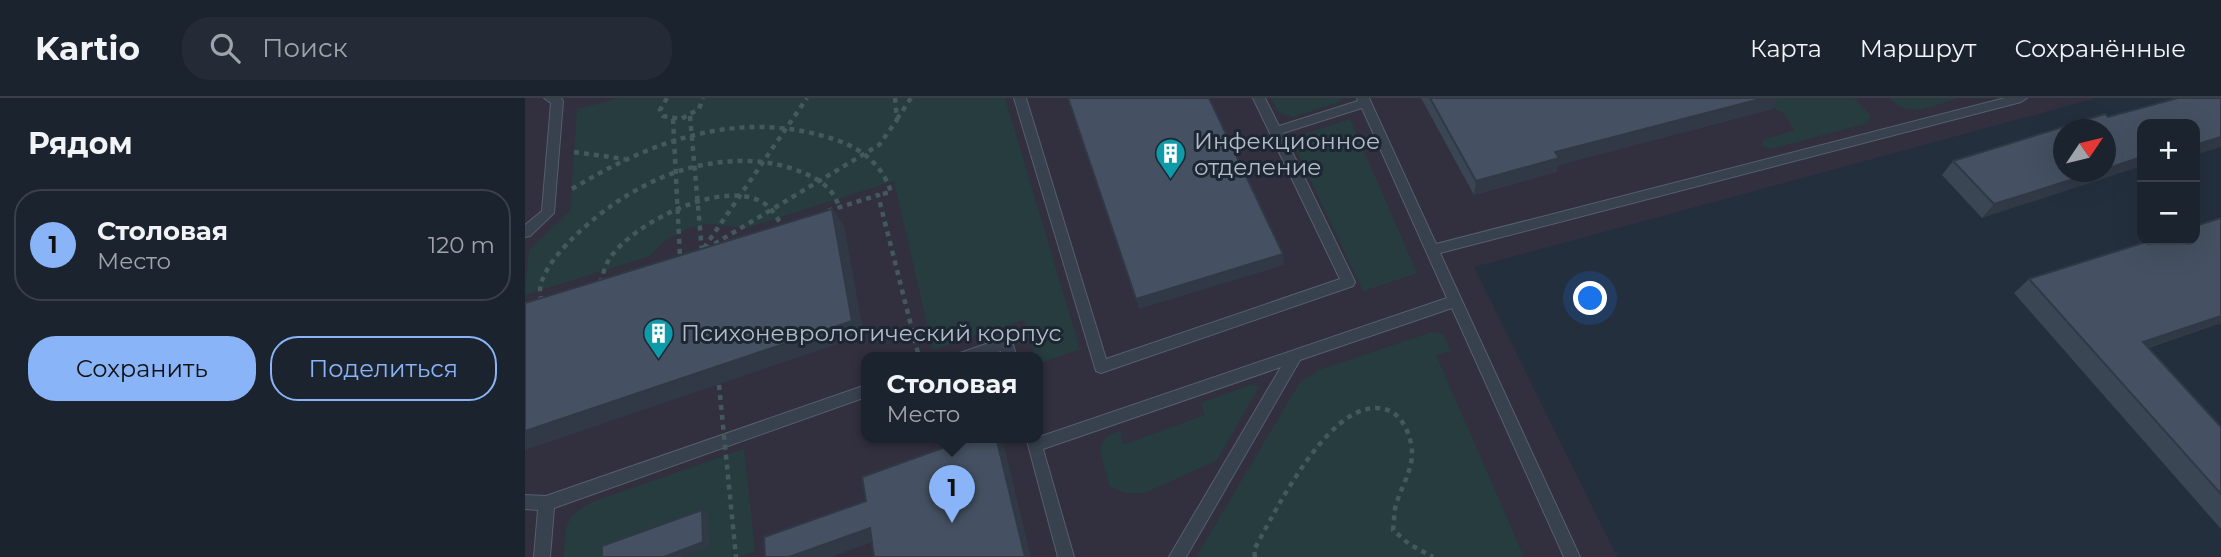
<!DOCTYPE html>
<html lang="ru">
<head>
<meta charset="utf-8">
<style>
  body { margin:0; font-family:Montserrat,sans-serif; background:#242b36; color:#f1f3f6 }
  .controls { position:absolute; right:21px; top:21px; display:grid; overflow:hidden; border-radius:14px; box-shadow:0 7px 28px #0002 }
  .controls button { width:63px; height:63px; display:grid; place-items:center; padding:0; border:0; border-bottom:2px solid #39404a; background:#1b232e; color:#f1f3f6; font:35px sans-serif }
  .compass { position:absolute; left:1528px; top:21px; width:63px; height:63px; border-radius:50%; background:#1b232e; box-shadow:0 7px 28px #0002; rotate:55deg }
  .you { position:absolute; left:1066px; top:201px; width:24px; height:24px; margin:-18px; border:5px solid #fff; border-radius:50%; background:#1a73e8; box-shadow:0 0 0 10px #1a73e833 }
  .badge { display:grid; place-items:center; width:46px; height:46px; border-radius:50%; background:#8ab4f8; color:#111; font-size:23px; font-weight:700 }
  .pin { position:absolute; translate:-50% -58px; filter:drop-shadow(0 2px 4px #0008) }
  .pin::after { content:''; position:absolute; top:37px; width:24px; height:21px; background:inherit; clip-path:polygon(0 0,100% 0,50% 100%) }
  .popup { position:absolute; left:336px; top:254px; width:182px; height:91px; box-sizing:border-box; display:grid; place-content:center; border-radius:14px; background:#1b232e; filter:drop-shadow(0 2px 5px #0005); font-size:23px; white-space:nowrap; color:#a0a4aa }
  .popup b { font-size:26px; color:#f1f3f6 }
  .popup::after { content:''; position:absolute; left:50%; top:100%; margin-left:-14px; border:14px solid transparent; border-top-color:#1b232e }
  .list { margin:0; padding:0; list-style:none }
  h2 { display:flex; justify-content:space-between; align-items:center; height:91px; margin:0; padding:0 28px; font-size:30px }
  h2 small { font-size:23px; font-weight:400; color:#a0a4aa }
  .list li { display:grid; grid-template-columns:46px 1fr auto; gap:21px; align-items:center; box-sizing:border-box; height:112px; margin:0 14px 14px; padding:0 14px; border:2px solid #39404a; border-radius:28px }
  .list b { display:block; font-size:26px; white-space:nowrap }
  .list p { margin:0; font-size:23px; white-space:nowrap; color:#a0a4aa }
  .list em { font-size:23px; font-style:normal; color:#a0a4aa }
  .actions { display:flex; gap:14px; padding:21px 28px }
  .actions a { flex:1; padding:16px 0; border:2px solid #8ab4f8; border-radius:28px; text-align:center; font-size:24px; color:#8ab4f8 }
  .actions .main { background:#8ab4f8; color:#111 }
  .icon { flex:none; width:38px; height:38px; fill:none; stroke:currentColor; stroke-width:2; stroke-linecap:round; stroke-linejoin:round }
  .map { position:relative; flex:none; width:1696px; height:459px; overflow:hidden }
  header { display:flex; align-items:center; gap:42px; box-sizing:border-box; height:98px; padding:0 35px; background:#1b232e; border-bottom:2px solid #39404a }
  header strong { font-size:33px }
  nav { display:flex; gap:38px; margin-inline-start:auto; font-size:24px }
  .search { width:490px; height:63px; background:#242b36; display:flex; align-items:center; gap:18px; box-sizing:border-box; padding:0 24px; border-radius:28px; color:#a0a4aa; font-size:26px }
  main { display:flex }
  aside { flex:1; background:#1b232e }
  .map>svg:first-child { display:block }
</style>
</head>
<body>
<header>
<strong>Kartio</strong>
<div class="search"><svg class="icon" aria-label="search" viewBox="0 0 24 24"><circle cx="10" cy="10" r="6"/><path d="M15 15l6 6"/></svg>Поиск</div>
<nav><a>Карта</a><a>Маршрут</a><a>Сохранённые</a></nav>
</header>
<main>
<aside>
<h2>Рядом<small></small></h2>
<ul class="list">
<li><span class="badge">1</span><div><b>Столовая</b><p>Место</p></div><em>120 m</em></li>
</ul>
<div class="actions"><a class="main">Сохранить</a><a>Поделиться</a></div>
</aside>
<div class="map">
<svg width="1696" height="459" viewBox="0 0 1696 459">
  <rect width="100%" height="100%" fill="#242f3e"/>
  <path fill="#32303f" fill-rule="evenodd" d="M0,0H1572L949,169L1092,459H0ZM341,259H513V339H341Z"/>
  <g fill="#263c3f">
    <polygon points="95,0 480,0 555,251 513,266 513,259 510,259 499,222 408,252 369,83 221,130 185,126 166,129 139,143 125,158 0,197 4,152 45,113 52,11"/>
    <polygon points="746,0 816,0 817,3 768,19 753,14"/>
    <polygon points="1241,0 1329,0 1345,17 1343,25 1245,51 1237,48 1238,42 1270,32 1256,13 1251,12"/>
    <path d="M1364,0H1434C1408,7 1385,22 1364,0Z"/>
    <polygon points="825,21 892,175 838,193 769,47 776,37"/>
    <polygon points="907,234 918,236 926,253 911,257 999,459 671,459 775,284 794,272"/>
    <polygon points="728,286 734,289 692,362 620,395 600,395 584,388 575,351 581,339 595,333 598,347 680,317 676,305"/>
    <path d="M219,351L230,453L214,459H39C40,427 39,418 70,403Z"/>
  </g>
  <g fill="none" stroke-linecap="round" stroke-linejoin="round">
    <defs>
      <g id="lane">
        <polygon points="19,0 36,0 38,3 29,115 5,138 0,139 0,127 17,113 26,5"/>
        <polygon points="489,0 501,0 581,261 815,181 728,0 740,0 754,28 833,3 832,0 844,0 911,146 1480,0 1502,0 1496,4 915,155 1055,459 1039,459 927,210 775,262 661,459 644,459 756,269 518,351 549,459 533,459 501,339 513,339 513,336 514,339 922,200 837,10 758,35 830,184 828,188 576,275 571,273"/>
        <polygon points="481,239 486,241 492,259 478,259 476,253 458,259 433,259 435,255"/>
        <polygon points="341,287 341,299 29,410 25,459 9,459 13,412 0,411 0,397 21,398"/>
      </g>
    </defs>
    <use href="#lane" stroke="#565f6c" stroke-width="2"/>
    <g stroke="#44595c" stroke-width="4.5" stroke-dasharray="5 5" stroke-linecap="butt">
      <polyline points="142,0 135,12 138,18 156,21 174,11 178,0"/>
      <polyline points="165,18 177,153"/>
      <polyline points="148,21 155,159"/>
      <polyline points="372,21 386,0"/>
      <polyline points="49,54 100,61"/>
      <path d="M47,91C126,43 213,11 305,40C333,48 357,65 366,94L353,97"/>
      <polyline points="303,113 353,97 394,259"/>
      <polyline points="179,150 282,0"/>
      <polyline points="181,151 354,47 372,22 370,0"/>
      <path d="M75,185C78,177 80,167 85,160C109,124 206,75 244,109C249,114 253,122 257,127"/>
      <path d="M17,203C2,172 73,115 98,100C117,88 139,77 161,71C197,61 236,59 271,72C290,79 308,88 314,109"/>
      <path d="M730,459L729,452C750,414 810,289 865,313C879,319 887,341 887,355C887,375 874,392 870,411C869,418 869,425 868,432L884,446L908,459"/>
    </g>
    <use href="#lane" fill="#38414e" fill-rule="evenodd"/>
    <polyline stroke="#44595c" stroke-width="4.5" stroke-dasharray="5 5" stroke-linecap="butt" points="194,287 211,459"/>
  </g>
  <g fill="#3b4654">
    <polygon points="896,0 1252,0 1247,11 1033,67 1031,74 949,97"/>
    <polygon points="1583,19 1670,26 1457,120 1417,77 1428,63"/>
    <polygon points="1696,120 1696,225 1623,250 1696,329 1696,431 1489,195 1504,181"/>
  </g>
  <g fill="#303945">
    <polygon points="1239,0 1252,0 1247,11 1033,67 1031,74 949,97 951,83 1030,54"/>
    <polygon points="1696,39 1696,49 1670,57 1670,47"/>
    <polygon points="1617,59 1617,68 1457,120 1469,106 1571,74 1580,74 1580,71"/>
    <polygon points="307,111 319,127 339,237 0,352 0,333"/>
    <polygon points="758,156 759,167 614,211 611,201"/>
    <polygon points="1696,218 1696,225 1600,257 1618,244"/>
    <polygon points="471,339 475,339 478,344 506,459 500,459"/>
    <polygon points="177,412 183,416 185,448 156,459 139,459"/>
    <polygon points="345,430 358,440 306,459 264,459"/>
  </g>
  <g fill="#455162" stroke="#303945" stroke-width="2">
    <polygon points="543,0 684,0 758,156 611,201"/>
    <polygon points="905,0 1239,0 1030,54 1034,60 951,83"/>
    <polygon points="1653,0 1696,0 1696,39 1670,47 1670,26 1617,26 1617,59 1580,71 1580,32 1538,32 1538,74 1571,74 1469,106 1428,63 1580,16 1583,19"/>
    <polygon points="307,111 327,223 0,333 0,205"/>
    <polygon points="1696,120 1696,218 1618,244 1696,329 1696,396 1504,181 1627,142 1670,142 1670,128"/>
    <polygon points="448,339 471,339 500,459 349,459 345,430 264,459 240,459 239,439 341,403 337,379"/>
    <polygon points="177,412 178,444 139,459 77,459 77,448"/>
  </g>
  <defs>
    <symbol id="building-pin" viewBox="-11 -11 22 30"><path d="M0 17L-7.5 6A9.5 9.5 0 1 1 7.5 6Z" fill="#0f9aa8" stroke="#1d2633"/><path d="M-4-6H4V6H1V3H-1V6H-4ZM-2.5-4.3h1.7v1.8h-1.7ZM.8-4.3h1.7v1.8H.8ZM-2.5-1h1.7V.8h-1.7ZM.8-1h1.7V.8H.8Z" fill="#fff"/></symbol>
  </defs>
  <g fill-rule="evenodd">
    <use href="#building-pin" x="628" y="38" width="35" height="47"/>
    <use href="#building-pin" x="116" y="218" width="35" height="47"/>
  </g>
  <g text-anchor="middle" dominant-baseline="central" stroke-width="6" stroke-linejoin="round" paint-order="stroke">
    <g font-size="23" fill="#b4bcc9" stroke="#1d2633" text-anchor="start">
      <text x="669" y="43">Инфекционное<tspan x="669" dy="26">отделение</tspan></text>
      <text x="156" y="235">Психоневрологический корпус</text>
    </g>
  </g>
</svg>
<div class="controls">
<button>+</button>
<button>−</button>
</div>
<svg class="compass" viewBox="-18 -18 36 36"><path d="M0-13l5 13h-10z" fill="#e53935"/><path d="M0 13l5-13h-10z" fill="#a0a4aa"/></svg>
<div class="you"></div>
<div class="pin badge" style="left:427px;top:425px">1</div>
<div class="popup"><b>Столовая</b>Место</div>
</div>
</main>
</body>
</html>
